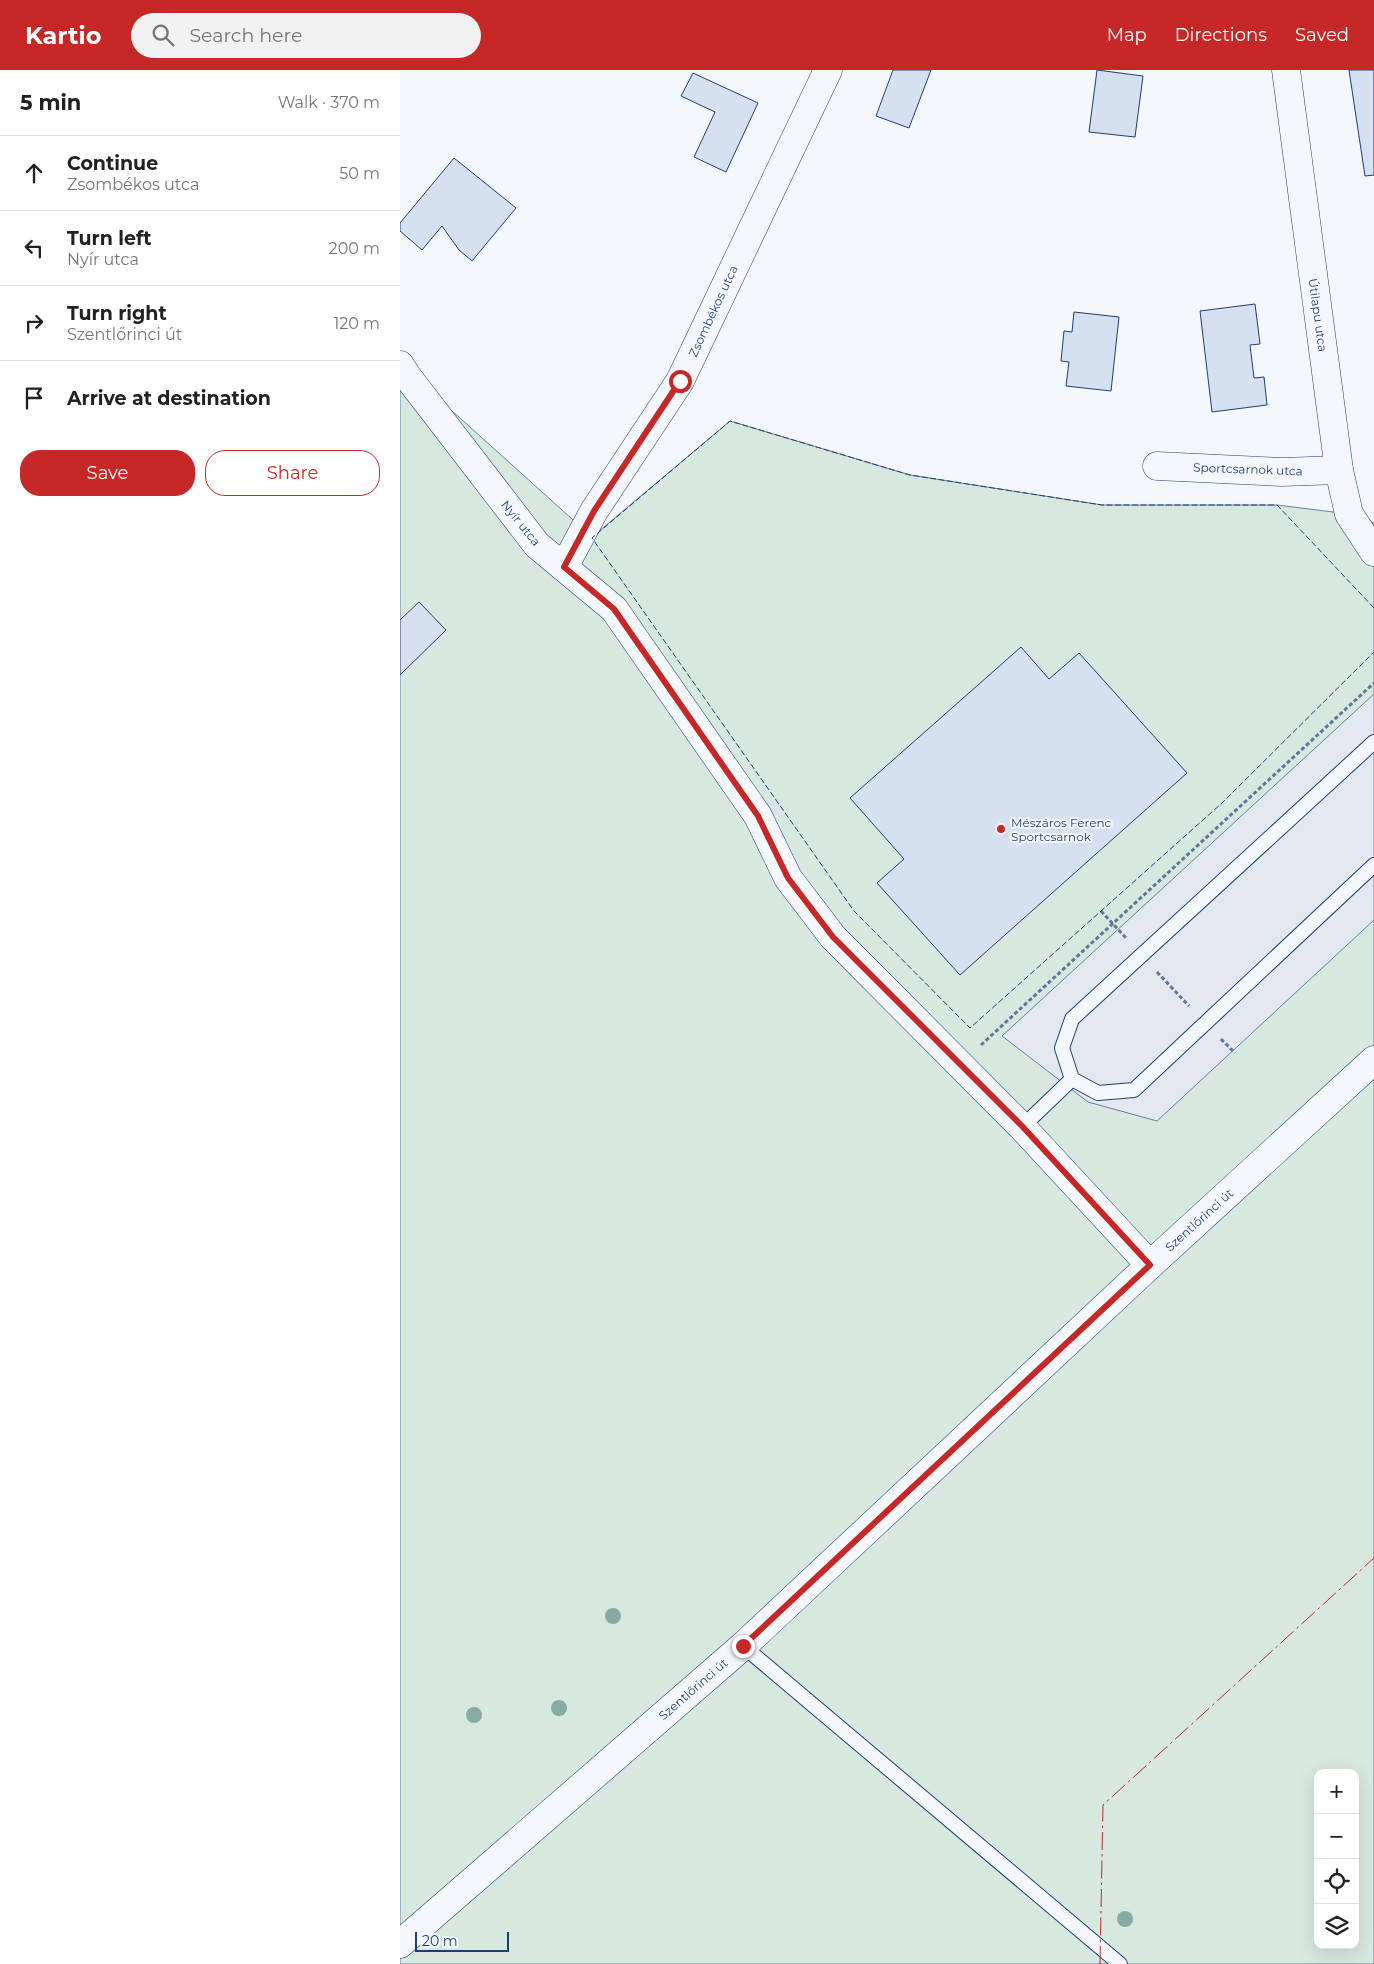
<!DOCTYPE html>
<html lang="en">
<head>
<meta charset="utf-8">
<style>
  body { margin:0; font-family:Montserrat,sans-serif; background:#f2f2f2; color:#202124 }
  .controls { position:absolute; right:15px; bottom:15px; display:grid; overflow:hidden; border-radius:10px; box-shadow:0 5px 20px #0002 }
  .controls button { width:45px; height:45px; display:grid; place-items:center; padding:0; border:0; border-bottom:1px solid #e0e0e0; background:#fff; color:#202124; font:25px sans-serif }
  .scale { position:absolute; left:15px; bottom:12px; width:94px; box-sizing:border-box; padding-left:5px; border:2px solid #1d3f73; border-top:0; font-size:14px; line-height:18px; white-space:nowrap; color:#1d3f73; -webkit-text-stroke:4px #f4f7fb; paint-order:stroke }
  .stop { position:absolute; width:15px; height:15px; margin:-11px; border:4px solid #c62828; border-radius:50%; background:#fff }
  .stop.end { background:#c62828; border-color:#fff; box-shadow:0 1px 5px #0008 }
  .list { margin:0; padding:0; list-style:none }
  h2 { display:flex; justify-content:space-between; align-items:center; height:65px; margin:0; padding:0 20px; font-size:21px }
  h2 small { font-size:16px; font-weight:400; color:#757577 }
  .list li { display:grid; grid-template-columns:32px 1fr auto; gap:15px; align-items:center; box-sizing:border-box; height:75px; padding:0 20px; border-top:1px solid #e0e0e0 }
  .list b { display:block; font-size:19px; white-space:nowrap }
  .list p { margin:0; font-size:16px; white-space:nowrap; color:#757577 }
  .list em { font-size:16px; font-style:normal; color:#757577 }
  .actions { display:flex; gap:10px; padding:15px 20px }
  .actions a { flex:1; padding:11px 0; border:1px solid #c62828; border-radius:20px; text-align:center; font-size:18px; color:#c62828 }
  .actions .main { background:#c62828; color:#fff }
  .icon { flex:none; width:28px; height:28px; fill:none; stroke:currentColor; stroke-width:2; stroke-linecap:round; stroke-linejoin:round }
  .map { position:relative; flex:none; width:974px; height:1894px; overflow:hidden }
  header { display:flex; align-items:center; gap:30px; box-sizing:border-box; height:70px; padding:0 25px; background:#c62828; color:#fff }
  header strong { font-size:24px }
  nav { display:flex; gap:28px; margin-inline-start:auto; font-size:18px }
  .search { width:350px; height:45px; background:#f2f2f2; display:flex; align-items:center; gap:12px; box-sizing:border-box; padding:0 18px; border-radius:28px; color:#757577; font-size:19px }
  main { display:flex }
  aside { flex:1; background:#fff }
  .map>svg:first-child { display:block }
</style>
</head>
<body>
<header>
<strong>Kartio</strong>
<div class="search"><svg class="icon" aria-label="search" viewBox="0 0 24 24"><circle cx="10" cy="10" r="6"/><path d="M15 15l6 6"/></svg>Search here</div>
<nav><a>Map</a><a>Directions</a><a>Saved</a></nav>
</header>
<main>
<aside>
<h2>5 min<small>Walk · 370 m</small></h2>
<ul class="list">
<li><svg class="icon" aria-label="ahead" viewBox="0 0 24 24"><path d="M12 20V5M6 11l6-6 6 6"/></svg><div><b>Continue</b><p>Zsombékos utca</p></div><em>50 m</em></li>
<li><svg class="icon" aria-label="left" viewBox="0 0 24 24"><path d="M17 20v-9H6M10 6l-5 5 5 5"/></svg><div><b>Turn left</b><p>Nyír utca</p></div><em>200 m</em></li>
<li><svg class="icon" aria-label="right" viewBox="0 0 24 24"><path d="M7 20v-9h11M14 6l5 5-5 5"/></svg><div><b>Turn right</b><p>Szentlőrinci út</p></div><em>120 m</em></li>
<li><svg class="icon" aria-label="arrive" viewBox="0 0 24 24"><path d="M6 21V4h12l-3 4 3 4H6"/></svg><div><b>Arrive at destination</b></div></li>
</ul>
<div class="actions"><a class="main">Save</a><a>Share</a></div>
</aside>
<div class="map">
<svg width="974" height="1894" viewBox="0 0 974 1894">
  <rect width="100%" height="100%" fill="#f4f7fb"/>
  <path fill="#d7e8df" stroke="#687fa3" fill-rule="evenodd" d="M0,294L192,467L330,351L510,405L702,435H877L949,444L974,453V1894H0ZM918,1703H955V1875H918Z"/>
  <polygon fill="#e3e8f0" stroke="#687fa3" points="974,624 974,850 757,1051 688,1032 602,966"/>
  <g fill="#d5e0f0" stroke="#1d3f73">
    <polygon points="493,0 531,0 509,58 476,46"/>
    <polygon points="697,0 743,6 735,67 689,62"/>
    <polygon points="949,0 974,0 974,105 965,106"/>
    <polygon points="293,3 358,33 326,102 294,87 315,42 281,26"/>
    <polygon points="54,88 116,138 72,191 59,180 42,156 22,180 0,161 0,153"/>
    <polygon points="855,234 860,274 850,275 854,308 864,307 867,335 812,342 800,241"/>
    <polygon points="674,242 719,247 711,321 666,316 669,292 661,291 664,261 672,262"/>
    <polygon points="19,532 46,560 0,605 0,550"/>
    <polygon points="621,577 649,609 679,583 787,703 560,905 477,813 504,789 450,728"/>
  </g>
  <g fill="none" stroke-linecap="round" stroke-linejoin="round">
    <defs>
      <g id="service">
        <polyline points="974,672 672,949 662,978 672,1009 698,1023 734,1020 974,795"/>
        <polyline points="622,1057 672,1009"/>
        <polyline points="343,1576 720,1894"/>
      </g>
      <g id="minor">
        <polyline points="886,0 939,400 949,444 974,482"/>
        <polyline points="0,295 7,306 137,475 214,539 358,746 388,808 433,867 622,1057 750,1195"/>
        <polyline points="757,396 882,402 939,400"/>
        <polyline points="164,497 194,441 280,311 428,0"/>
      </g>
      <polyline id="secondary" points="0,1874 343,1576 750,1195 974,990"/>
    </defs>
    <use href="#service" stroke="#1d3f73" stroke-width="16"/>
    <use href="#minor" stroke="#1d3f73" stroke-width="29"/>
    <use href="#secondary" stroke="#1d3f73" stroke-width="29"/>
    <g stroke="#5e769c" stroke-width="3" stroke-dasharray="4 2.5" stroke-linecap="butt">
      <polyline points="701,841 726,868"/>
      <polyline points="757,902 789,936"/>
      <polyline points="821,969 835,983"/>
      <polyline points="581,975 974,613"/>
    </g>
    <use href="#service" stroke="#f4f7fb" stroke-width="14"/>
    <use href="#minor" stroke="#f4f7fb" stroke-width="28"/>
    <use href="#secondary" stroke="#f4f7fb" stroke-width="28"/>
    <polyline stroke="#1d3f73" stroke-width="1" stroke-dasharray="6 2.5" stroke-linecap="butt" points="974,538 877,435 702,435 510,405 330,351 192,468 454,841 570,958 822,733 974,582"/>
    <polyline stroke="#c62828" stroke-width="1" stroke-dasharray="18 4 2.5 4" stroke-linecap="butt" points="700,1894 703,1735 974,1488"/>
  </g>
  <g fill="#86aba6">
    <circle cx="213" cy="1546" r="8"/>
    <circle cx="159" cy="1638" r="8"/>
    <circle cx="74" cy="1645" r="8"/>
    <circle cx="725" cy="1849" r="8"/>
  </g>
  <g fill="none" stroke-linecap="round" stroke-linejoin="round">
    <polyline stroke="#c62828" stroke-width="6" points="280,311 194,441 164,497 214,539 358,746 388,808 433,867 622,1056 750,1195 343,1576"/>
  </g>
  <circle fill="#c62828" stroke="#f4f7fb" stroke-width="2" cx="601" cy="759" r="5"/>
  <g text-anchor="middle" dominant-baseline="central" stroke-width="4" stroke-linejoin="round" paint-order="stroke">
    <g font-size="12" fill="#1d3f73" stroke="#f4f7fb">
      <text transform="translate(313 241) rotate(-65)">Zsombékos utca</text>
      <text transform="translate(918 245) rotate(82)">Útilapu utca</text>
      <text transform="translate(848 399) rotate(2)">Sportcsarnok utca</text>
      <text transform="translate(121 453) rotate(51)">Nyír utca</text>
      <text transform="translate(799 1150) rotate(-42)">Szentlőrinci út</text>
      <text transform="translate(293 1619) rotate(-41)">Szentlőrinci út</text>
    </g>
    <g font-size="12" fill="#1d3f73" stroke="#f4f7fb" text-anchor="start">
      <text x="611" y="752">Mészáros Ferenc<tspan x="611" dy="14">Sportcsarnok</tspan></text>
    </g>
  </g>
</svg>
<div class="controls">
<button>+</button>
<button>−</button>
<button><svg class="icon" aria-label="locate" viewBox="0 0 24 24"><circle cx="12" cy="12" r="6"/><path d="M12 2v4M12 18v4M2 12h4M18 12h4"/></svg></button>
<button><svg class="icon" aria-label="layers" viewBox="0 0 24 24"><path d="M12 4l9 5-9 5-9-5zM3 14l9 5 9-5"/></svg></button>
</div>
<div class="scale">20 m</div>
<div class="stop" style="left:280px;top:311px"></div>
<div class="stop end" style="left:343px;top:1576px"></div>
</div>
</main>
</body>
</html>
